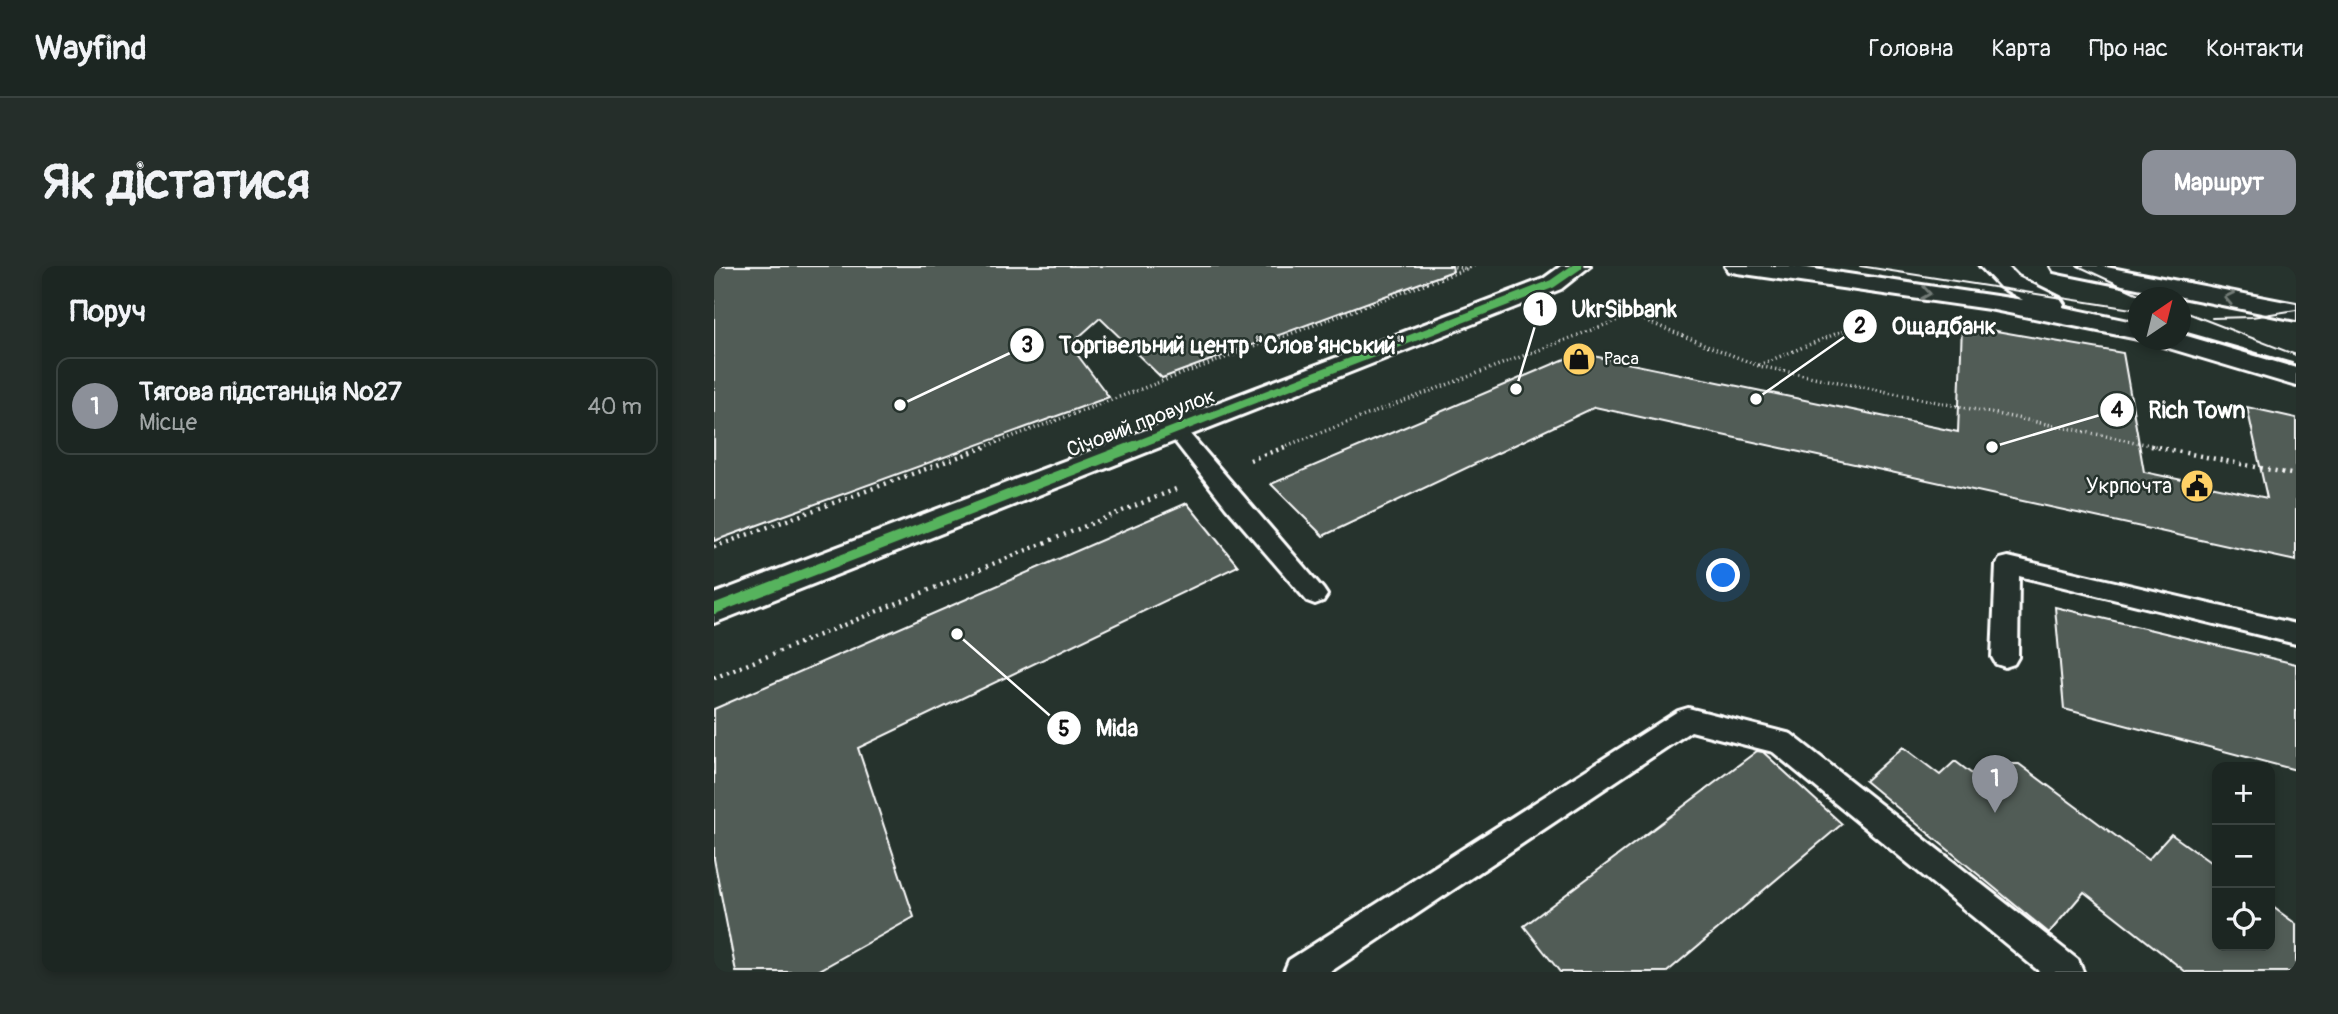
<!DOCTYPE html>
<html lang="uk">
<head>
<meta charset="utf-8">
<style>
  body { margin:0; font-family:Pangolin,sans-serif; background:#252e2a; color:#f1f3f6 }
  .controls { position:absolute; right:21px; bottom:21px; display:grid; overflow:hidden; border-radius:14px; box-shadow:0 4px 10px #0003 }
  .controls button { width:63px; height:63px; display:grid; place-items:center; padding:0; border:0; border-bottom:2px solid #3a4340; background:#1c2622; color:#f1f3f6; font:35px sans-serif }
  .compass { position:absolute; left:1414px; top:21px; width:63px; height:63px; border-radius:50%; background:#1c2622; box-shadow:0 4px 10px #0003; rotate:35deg }
  .you { position:absolute; left:1010px; top:310px; width:24px; height:24px; margin:-18px; border:5px solid #fff; border-radius:50%; background:#1a73e8; box-shadow:0 0 0 10px #1a73e833 }
  .badge { display:grid; place-items:center; width:46px; height:46px; border-radius:50%; background:#8c9099; color:#fff; font-size:23px; font-weight:700 }
  .pin { position:absolute; translate:-50% -58px; filter:drop-shadow(0 2px 4px #0008) }
  .pin::after { content:''; position:absolute; top:37px; width:24px; height:21px; background:inherit; clip-path:polygon(0 0,100% 0,50% 100%) }
  .list { margin:0; padding:0; list-style:none }
  h2 { display:flex; justify-content:space-between; align-items:center; height:91px; margin:0; padding:0 28px; font-size:30px }
  h2 small { font-size:23px; font-weight:400; color:#a0a5a5 }
  .list li { display:grid; grid-template-columns:46px 1fr auto; gap:21px; align-items:center; box-sizing:border-box; height:98px; margin:0 14px 14px; padding:0 14px; border:2px solid #3a4340; border-radius:14px }
  .list b { display:block; font-size:26px; white-space:nowrap }
  .list p { margin:0; font-size:23px; white-space:nowrap; color:#a0a5a5 }
  .list em { font-size:23px; font-style:normal; color:#a0a5a5 }
  .icon { flex:none; width:38px; height:38px; fill:none; stroke:currentColor; stroke-width:2; stroke-linecap:round; stroke-linejoin:round }
  .map { position:relative; flex:none; width:1582px; height:706px; overflow:hidden; border-radius:14px }
  header { display:flex; align-items:center; gap:42px; box-sizing:border-box; height:98px; padding:0 35px; background:#1c2622; border-bottom:2px solid #3a4340 }
  header strong { font-size:33px }
  nav { display:flex; gap:38px; margin-inline-start:auto; font-size:24px }
  .intro { display:flex; align-items:center; justify-content:space-between; box-sizing:border-box; height:168px; padding:0 42px }
  h1 { margin:0; font-size:49px }
  .button { padding:18px 32px; border-radius:14px; background:#8c9099; color:#fff; font-size:24px; font-weight:700 }
  main { display:flex; gap:42px; padding:0 42px }
  aside { flex:1; background:#1c2622; border-radius:14px; box-shadow:0 4px 10px #0003 }
  .map>svg:first-child { display:block }
</style>
</head>
<body>
<header>
<strong>Wayfind</strong>
<nav><a>Головна</a><a>Карта</a><a>Про нас</a><a>Контакти</a></nav>
</header>
<div class="intro"><h1>Як дістатися</h1><a class="button">Маршрут</a></div>
<main>
<aside>
<h2>Поруч<small></small></h2>
<ul class="list">
<li><span class="badge">1</span><div><b>Тягова пiдстанцiя №27</b><p>Місце</p></div><em>40 m</em></li>
</ul>
</aside>
<div class="map">
<svg width="1582" height="706" viewBox="0 0 1582 706">
  <rect width="100%" height="100%" fill="#26332d"/>
  <filter id="ink" filterUnits="userSpaceOnUse"><feTurbulence type="fractalNoise" baseFrequency=".0143" numOctaves="2"/><feDisplacementMap in="SourceGraphic" scale="14" xChannelSelector="R" yChannelSelector="G"/><feConvolveMatrix kernelMatrix="1 2 1 2 8 2 1 2 1" color-interpolation-filters="sRGB"/></filter>
  <g filter="url(#ink)">
    <g fill="#515c57" stroke="#fff" stroke-width="2">
      <polygon points="0,0 738,0 739,5 448,112 386,52 356,79 395,131 0,275"/>
      <polygon points="1248,59 1409,87 1430,206 1553,232 1533,141 1582,152 1582,295 881,141 609,270 557,218 865,87 1244,166"/>
      <polygon points="473,237 524,300 144,482 200,651 102,706 22,706 0,593 0,443"/>
      <polygon points="1341,341 1582,398 1582,504 1350,443"/>
      <polygon points="1189,481 1226,509 1241,495 1270,517 1290,498 1305,498 1434,594 1457,568 1503,601 1503,680 1556,680 1556,639 1582,658 1582,706 1472,706 1370,626 1335,667 1151,515"/>
      <polygon points="1043,485 1049,486 1128,558 953,706 846,706 810,660"/>
    </g>
    <g fill="none" stroke-linecap="round" stroke-linejoin="round">
      <defs>
        <g id="service">
          <polygon points="462,158 469,160 609,323 613,329 609,335 601,338 593,335 512,241 452,164 455,160"/>
          <polygon points="1294,291 1582,358 1582,378 1305,310 1304,391 1300,398 1291,401 1282,398 1278,391 1282,299 1286,293"/>
          <polygon points="974,442 1077,468 1364,694 1369,706 1326,706 1059,486 977,465 616,706 570,706 575,694 964,445"/>
        </g>
        <polygon id="tertiary" points="847,0 876,0 847,23 0,357 0,328 829,13"/>
        <g id="primary">
          <polygon points="1011,0 1080,0 1309,34 1286,21 1266,0 1293,0 1304,11 1346,32 1350,38 1348,41 1424,57 1424,73 1275,43 1023,7 1014,5"/>
          <polygon points="1337,0 1387,0 1582,38 1582,54 1349,7 1340,5"/>
          <polygon points="1466,68 1582,102 1582,120 1448,80 1444,74 1466,74"/>
        </g>
      </defs>
      <use href="#service" stroke="#fff" stroke-width="6"/>
      <use href="#tertiary" stroke="#fff" stroke-width="6"/>
      <use href="#primary" stroke="#fff" stroke-width="6"/>
      <g stroke="#fff" stroke-width="3.5" stroke-dasharray="1 3.5" stroke-linecap="butt">
        <polyline points="736,0 756,3"/>
        <polyline points="1045,99 1151,56"/>
        <polyline points="270,181 760,0"/>
        <polyline points="569,181 917,49 1045,100 1446,181"/>
      </g>
      <g stroke="#fff" stroke-width="4.5" stroke-dasharray="2 5" stroke-linecap="butt">
        <polyline points="1437,180 1582,209"/>
        <polyline points="536,194 574,180"/>
        <polyline points="0,281 274,180"/>
        <polyline points="0,412 462,223"/>
      </g>
      <polyline stroke="#fff" stroke-width="5" stroke-dasharray="2 6" stroke-linecap="butt" points="0,412 4,410"/>
      <use href="#service" fill="#26332d" fill-rule="evenodd"/>
      <use href="#tertiary" fill="#26332d" fill-rule="evenodd"/>
      <use href="#primary" fill="#26332d" fill-rule="evenodd"/>
      <g stroke="#fff" stroke-width="2">
        <polyline points="1146,0 1424,44"/>
        <polyline points="1364,0 1433,32"/>
        <polyline points="1466,44 1582,89"/>
        <polyline points="1498,52 1538,51 1582,44"/>
        <polyline points="1466,65 1578,97"/>
      </g>
      <defs>
        <polyline id="cycleway-far1" points="417,181 838,18 864,0"/>
        <polyline id="cycleway" points="0,343 421,180"/>
      </defs>
      <use href="#cycleway-far1" stroke="#26332d" stroke-width="11"/>
      <use href="#cycleway" stroke="#26332d" stroke-width="14"/>
      <use href="#cycleway-far1" stroke="#56b35d" stroke-width="8"/>
      <use href="#cycleway" stroke="#56b35d" stroke-width="10"/>
    </g>
    <defs><path id="oneway-chevron" d="M-2-3.5L2.5 0L-2 3.5" fill="none" stroke-width="1.6" stroke-linecap="round" stroke-linejoin="round" transform="scale(1.75)"/></defs>
    <g stroke="#727a76">
      <use href="#oneway-chevron" transform="translate(1212 27) rotate(9)"/>
      <use href="#oneway-chevron" transform="translate(1515 32) rotate(-168)"/>
    </g>
  </g>
  <defs>
    <symbol id="shop-disc" viewBox="-11 -11 22 22"><circle r="9.5" fill="#ffd166" stroke="#26332d"/><path d="M-5-2.5h2.3a2.7 3.5 0 0 1 5.4 0H5L5.5 6h-11ZM-1.5-2.5h3a1.5 2.3 0 0 0-3 0Z" fill="#111"/></symbol>
    <symbol id="civic-disc" viewBox="-11 -11 22 22"><circle r="9.5" fill="#ffd166" stroke="#26332d"/><path d="M-.6-6.5H3V-4.5H.6V-3L4-1V1h2V6H-6V1h2V-1L-.6-3ZM-1.2 2.5V6h2.4V2.5Z" fill="#111"/></symbol>
  </defs>
  <g fill-rule="evenodd">
    <use href="#shop-disc" x="846" y="74" width="38" height="38"/>
    <use href="#civic-disc" x="1464" y="201" width="38" height="38"/>
  </g>
  <g text-anchor="middle" dominant-baseline="central" stroke-width="5" stroke-linejoin="round" paint-order="stroke">
    <g font-size="18" fill="#fff" stroke="#26332d" text-anchor="start">
      <text x="890" y="93">Раса</text>
    </g>
    <g font-size="21" fill="#fff" stroke="#26332d">
      <text transform="translate(427 157) rotate(-21)">Січовий провулок</text>
    </g>
    <g font-size="21" fill="#fff" stroke="#26332d" text-anchor="end">
      <text x="1458" y="220">Укрпочта</text>
    </g>
  </g>
  <path fill="none" stroke="#fff" stroke-width="2.5" d="M802 123L826 43M1042 133L1146 60M186 139L313 79M1278 181L1403 144M243 368L350 462"/>
  <g fill="#fff" stroke="#26332d" stroke-width="2.5">
    <circle cx="802" cy="123" r="7"/>
    <circle cx="1042" cy="133" r="7"/>
    <circle cx="186" cy="139" r="7"/>
    <circle cx="1278" cy="181" r="7"/>
    <circle cx="243" cy="368" r="7"/>
    <circle cx="826" cy="43" r="18"/>
    <circle cx="1146" cy="60" r="18"/>
    <circle cx="313" cy="79" r="18"/>
    <circle cx="1403" cy="144" r="18"/>
    <circle cx="350" cy="462" r="18"/>
  </g>
  <g font-size="21" text-anchor="middle" font-weight="bold" fill="#111">
    <text x="826" y="50">1</text>
    <text x="1146" y="67">2</text>
    <text x="313" y="86">3</text>
    <text x="1403" y="151">4</text>
    <text x="350" y="470">5</text>
  </g>
  <g font-size="23" text-anchor="middle" font-weight="bold" fill="#fff" stroke="#26332d" stroke-width="5" stroke-linejoin="round" paint-order="stroke">
    <text x="910" y="51">UkrSibbank</text>
    <text x="1230" y="68">Ощадбанк</text>
    <text x="518" y="87">Торгівельний центр "Слов'янський"</text>
    <text x="1483" y="152">Rich Town</text>
    <text x="403" y="470">Mida</text>
  </g>
</svg>
<div class="controls">
<button>+</button>
<button>−</button>
<button><svg class="icon" aria-label="locate" viewBox="0 0 24 24"><circle cx="12" cy="12" r="6"/><path d="M12 2v4M12 18v4M2 12h4M18 12h4"/></svg></button>
</div>
<svg class="compass" viewBox="-18 -18 36 36"><path d="M0-13l5 13h-10z" fill="#e53935"/><path d="M0 13l5-13h-10z" fill="#a0a5a5"/></svg>
<div class="you"></div>
<div class="pin badge" style="left:1281px;top:547px">1</div>
</div>
</main>
</body>
</html>
